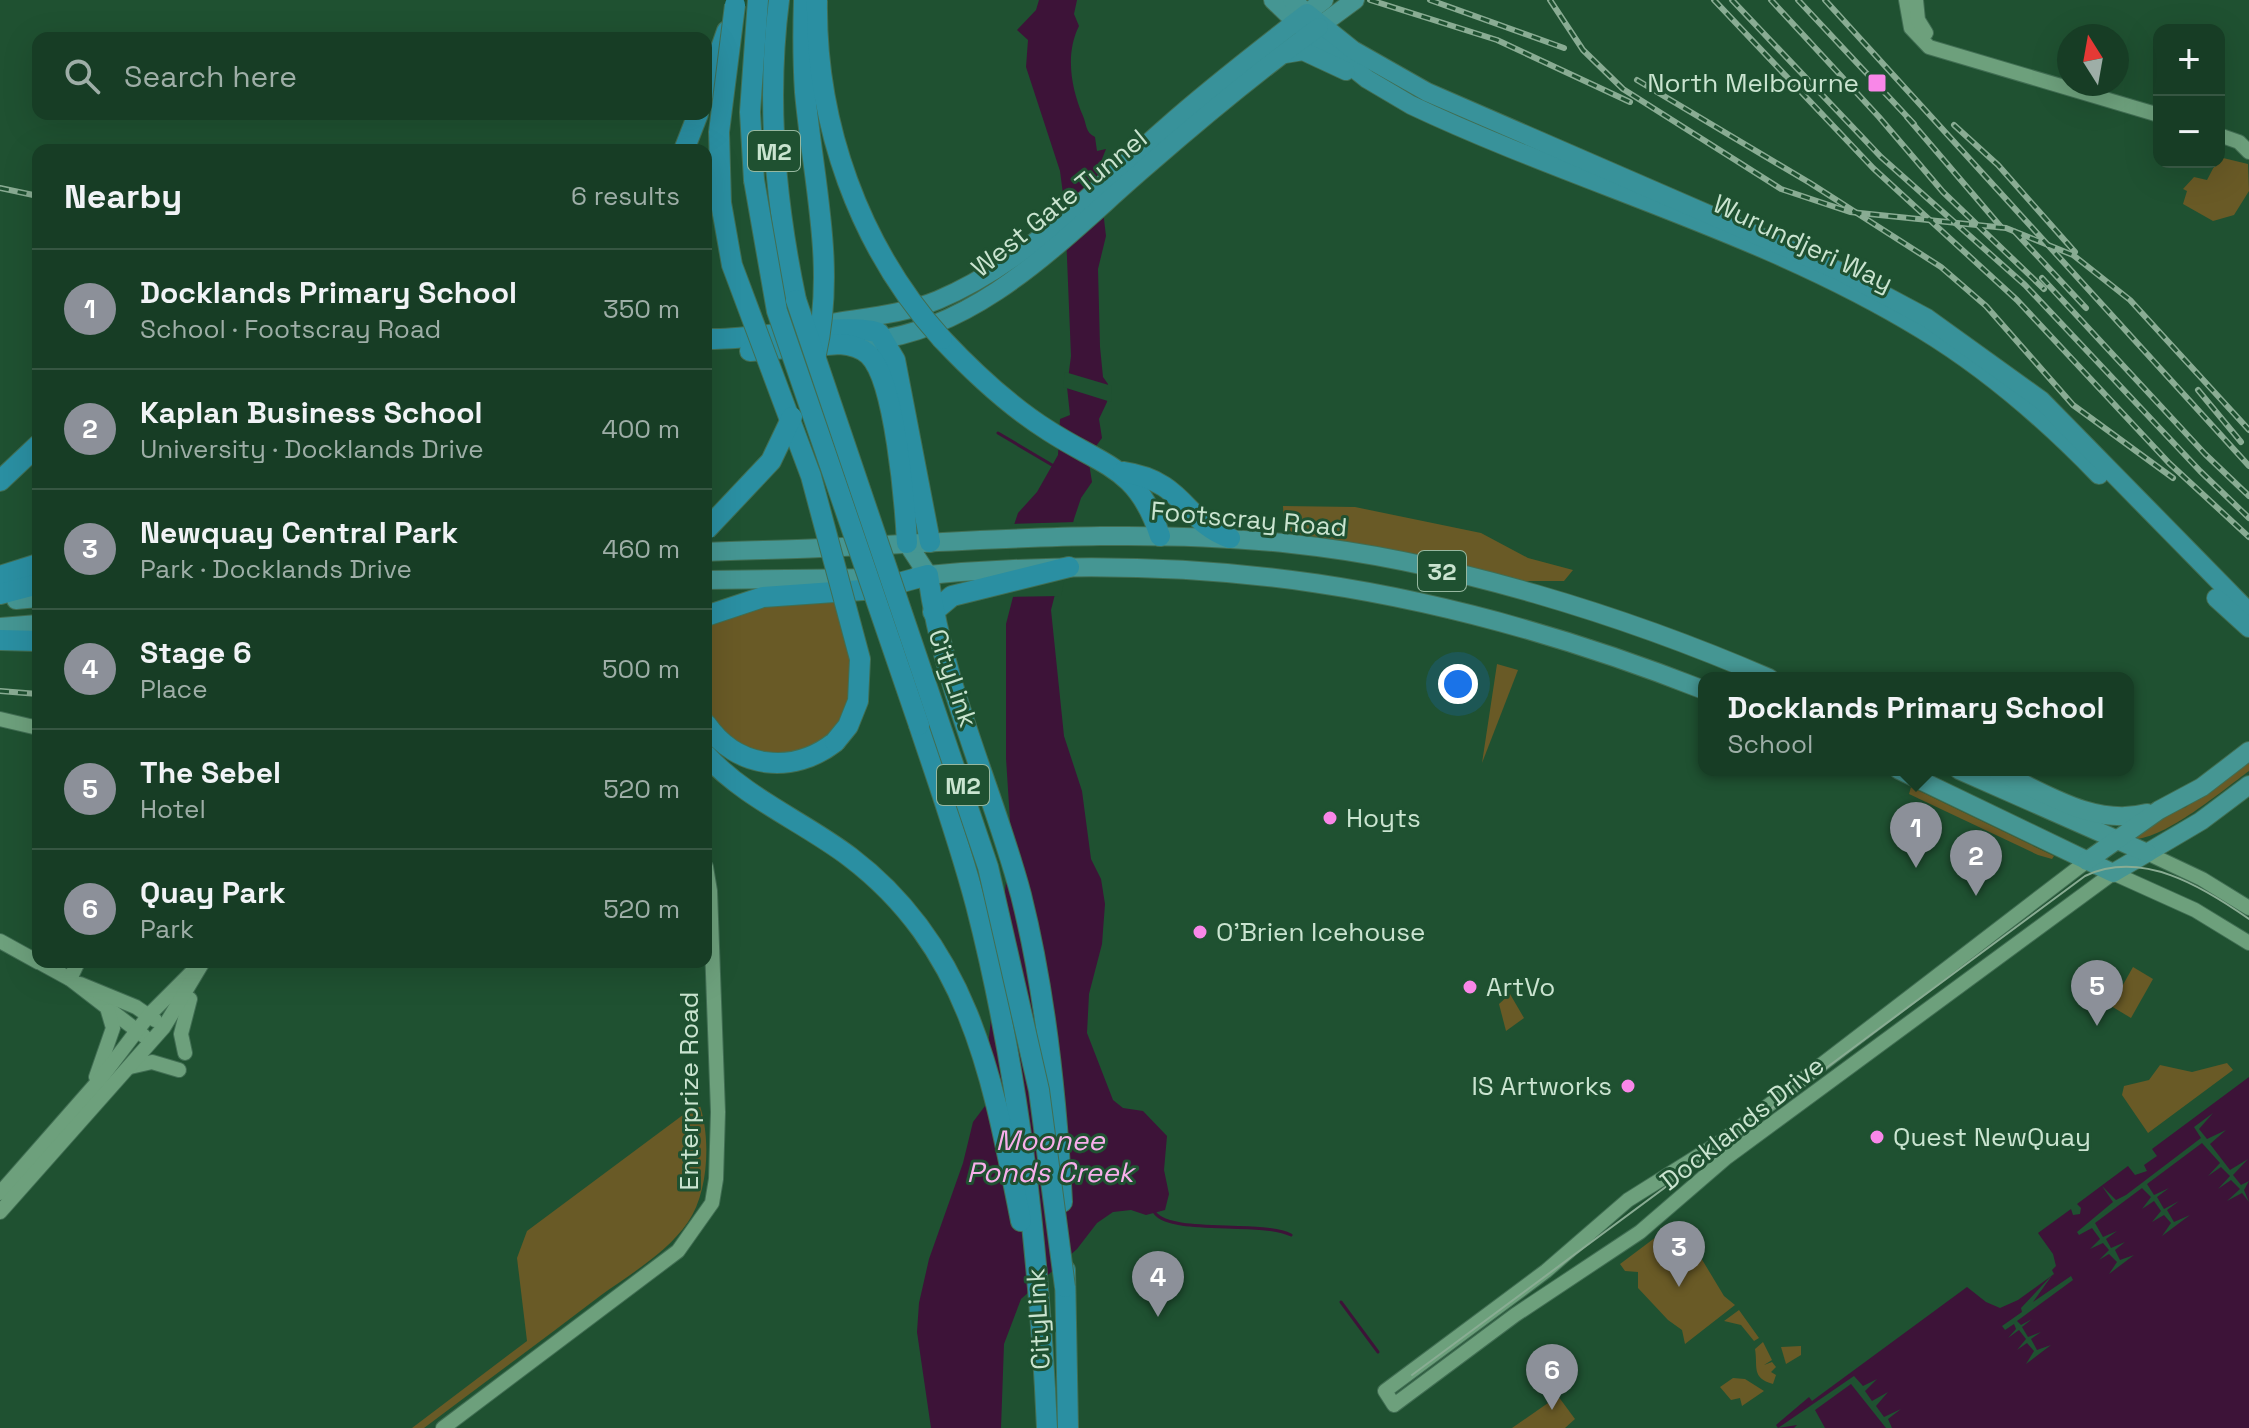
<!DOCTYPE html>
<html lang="en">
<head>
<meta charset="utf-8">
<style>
  body { margin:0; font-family:"Space Grotesk",sans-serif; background:#244832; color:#f1f3f6 }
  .controls { position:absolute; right:24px; top:24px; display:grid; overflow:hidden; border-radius:16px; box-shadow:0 8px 32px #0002 }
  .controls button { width:72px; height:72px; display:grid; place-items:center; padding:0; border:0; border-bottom:2px solid #365642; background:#173d25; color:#f1f3f6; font:40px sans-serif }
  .compass { position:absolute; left:2057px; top:24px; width:72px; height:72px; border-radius:50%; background:#173d25; box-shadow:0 8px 32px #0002; rotate:349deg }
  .you { position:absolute; left:1458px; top:684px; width:28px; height:28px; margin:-20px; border:6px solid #fff; border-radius:50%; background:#1a73e8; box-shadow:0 0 0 12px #1a73e833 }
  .badge { display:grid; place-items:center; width:52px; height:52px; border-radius:50%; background:#8c9099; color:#fff; font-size:26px; font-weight:700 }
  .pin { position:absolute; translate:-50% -66px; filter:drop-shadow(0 2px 4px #0008) }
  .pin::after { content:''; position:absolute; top:42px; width:28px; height:24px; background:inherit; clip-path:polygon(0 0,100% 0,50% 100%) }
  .popup { position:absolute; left:1698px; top:672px; width:436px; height:104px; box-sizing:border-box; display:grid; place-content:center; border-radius:16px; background:#173d25; filter:drop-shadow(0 2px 6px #0005); font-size:26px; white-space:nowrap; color:#9eaea7 }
  .popup b { font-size:30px; color:#f1f3f6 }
  .popup::after { content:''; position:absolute; left:50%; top:100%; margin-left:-16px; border:16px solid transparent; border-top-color:#173d25 }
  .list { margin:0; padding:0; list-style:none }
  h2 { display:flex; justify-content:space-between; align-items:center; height:104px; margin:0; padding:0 32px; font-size:34px }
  h2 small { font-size:26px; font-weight:400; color:#9eaea7 }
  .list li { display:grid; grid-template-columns:52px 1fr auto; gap:24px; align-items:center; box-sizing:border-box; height:120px; padding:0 32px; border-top:2px solid #365642 }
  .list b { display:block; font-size:30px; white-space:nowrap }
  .list p { margin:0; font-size:26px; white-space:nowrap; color:#9eaea7 }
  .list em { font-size:26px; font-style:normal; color:#9eaea7 }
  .icon { flex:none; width:44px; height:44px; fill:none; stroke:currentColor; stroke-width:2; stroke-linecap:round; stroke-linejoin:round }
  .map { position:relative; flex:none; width:2249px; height:1428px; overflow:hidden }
  .search { position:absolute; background:#173d25; box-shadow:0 8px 32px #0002; left:32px; top:32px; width:680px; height:88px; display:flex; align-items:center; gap:20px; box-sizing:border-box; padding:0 28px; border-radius:16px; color:#9eaea7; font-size:30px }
  .panel { position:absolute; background:#173d25; box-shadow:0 8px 32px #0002; left:32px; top:144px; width:680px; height:824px; border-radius:16px }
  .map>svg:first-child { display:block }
</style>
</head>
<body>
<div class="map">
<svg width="2249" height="1428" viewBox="0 0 2249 1428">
  <rect width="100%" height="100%" fill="#1f5131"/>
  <g fill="#695a26">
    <polygon points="2219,157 2248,164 2249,191 2234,215 2213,221 2183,204 2187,191 2183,189 2194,177 2207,180"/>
    <polygon points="1283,506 1355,507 1481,533 1528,558 1573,570 1564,581 1525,581 1427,556 1293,533 1284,525"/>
    <path d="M839,596C845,626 861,669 851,699C835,751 770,774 729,736C720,727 711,719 707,707C700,685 706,644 706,620L753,604Z"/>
    <polygon points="1497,664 1518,670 1482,763"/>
    <path d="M2249,762V771C2223,790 2165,839 2134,839L2150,821L2186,807Z"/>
    <polygon points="1911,787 2054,856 2052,859 2038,855 1909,794"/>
    <polygon points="2133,967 2153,979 2131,1018 2111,1006"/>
    <polygon points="1510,994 1524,1018 1506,1031 1499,1004"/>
    <polygon points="2227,1063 2233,1070 2148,1133 2122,1095 2124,1086 2149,1080 2160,1065 2192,1072"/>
    <path d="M699,1103C711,1136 709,1192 688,1222C667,1253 630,1274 600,1296C542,1340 483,1384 424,1428H412L527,1341L517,1258L527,1231Z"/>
    <polygon points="1664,1231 1678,1231 1689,1238 1724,1296 1735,1305 1685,1344 1682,1330 1668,1320 1638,1288 1638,1272 1625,1271 1620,1264"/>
    <polygon points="1739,1310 1759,1338 1754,1341 1741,1325 1724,1321"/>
    <path d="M1763,1342L1772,1360L1764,1365L1772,1362L1776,1367L1771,1372L1776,1375L1773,1384C1751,1378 1758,1367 1755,1349Z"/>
    <polygon points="1801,1346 1801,1355 1786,1364 1781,1347"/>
    <polygon points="1733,1378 1745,1379 1764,1391 1742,1406 1740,1398 1731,1400 1720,1387"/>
    <polygon points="1558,1396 1575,1419 1565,1428 1512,1428"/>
  </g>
  <g fill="#3d1338">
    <path d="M1039,0H1077L1074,14L1079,26C1065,54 1071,88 1083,116C1087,125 1085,132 1095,137L1097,151L1106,149L1098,169L1106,236L1098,269L1100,347L1103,377L1108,384L1107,402L1099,419L1102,438L1088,457L1092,482L1081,498L1074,519L1051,610L1064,736L1082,791L1091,859L1101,879L1105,904L1102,944L1089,994L1087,1033L1113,1100L1123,1108L1143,1111L1167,1136L1164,1170L1169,1194L1165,1210L1146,1215L1131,1210L1113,1212L1097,1223L1077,1249L1021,1299L1004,1344L1001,1428H931L917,1332L919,1303L929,1259L963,1163L973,1122L985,1106L989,1037L1011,836L1006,758V624L1014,593V525L1018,513L1037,492L1058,455L1060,419L1070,415L1067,387L1071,356L1065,209L1060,171L1026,67L1028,40L1017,30L1036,10Z"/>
    <polygon points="2249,1077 2249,1428 1778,1428 1776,1425 1809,1397 1812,1401 1967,1287 1986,1302 2000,1308 2018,1300 2054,1274 2052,1270 2056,1266 2053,1254 2038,1233 2071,1209 2073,1215 2080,1214 2081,1208 2077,1204 2128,1166 2135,1175 2147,1171 2144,1165 2157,1156 2152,1149"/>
  </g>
  <g fill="#1f5131">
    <polygon points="1065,372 1112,386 1111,402 1063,387"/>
    <polygon points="1077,522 1061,596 1008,597 1010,524"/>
    <polygon points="2213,1113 2199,1129 2207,1139 2226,1130 2210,1144 2230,1170 2248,1159 2233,1175 2241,1185 2249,1181 2244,1190 2249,1202 2242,1193 2227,1201 2240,1189 2231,1180 2218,1189 2230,1176 2221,1167 2208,1176 2220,1163 2202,1143 2147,1184 2154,1195 2169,1188 2157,1197 2164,1209 2179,1201 2167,1210 2174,1222 2190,1215 2162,1236 2171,1223 2164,1215 2152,1222 2161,1211 2154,1201 2142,1209 2151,1197 2142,1188 2095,1223 2103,1237 2117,1231 2106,1239 2111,1248 2125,1242 2115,1250 2120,1260 2134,1255 2109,1274 2117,1262 2109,1254 2099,1260 2109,1250 2103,1243 2090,1249 2100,1239 2092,1228 2079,1235 2077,1232 2113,1202 2102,1186 2116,1200 2126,1195 2201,1138 2194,1127"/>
    <polygon points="2053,1274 2033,1302 2071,1276 2073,1280 2017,1321 2021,1325 2032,1319 2022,1327 2028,1337 2041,1332 2031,1339 2037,1350 2051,1345 2026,1364 2034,1351 2027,1343 2017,1350 2026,1339 2019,1330 2008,1338 2016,1329 2014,1324 2005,1330 2002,1326 2022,1312 2021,1308"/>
    <polygon points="1854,1376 1863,1386 1877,1379 1865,1391 1872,1401 1888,1392 1876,1406 1884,1417 1901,1409 1888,1419 1892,1428 1886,1428 1851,1384 1815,1410 1825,1428 1794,1428 1797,1425 1778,1428"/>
  </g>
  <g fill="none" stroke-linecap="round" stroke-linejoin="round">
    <g stroke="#3d1338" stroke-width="3">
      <polyline points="998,433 1052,465"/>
      <path d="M1155,1213C1172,1235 1259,1220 1291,1235"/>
      <polyline points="1341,1302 1378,1352"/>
    </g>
    <defs>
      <g id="tertiary">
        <polyline points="1906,0 1911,28 1929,47 2159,115"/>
        <polyline points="1916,0 1918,20 1926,33"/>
        <polyline points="2219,135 2239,142 2249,152"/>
        <polyline points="0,719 38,728"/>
        <polyline points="2147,853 2202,879 2249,908"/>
        <polyline points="2087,861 1722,1141 1628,1200 1546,1271 1385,1391 1394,1405 1515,1315 1640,1232 1727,1157 2113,873 2195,910 2249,943"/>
        <polyline points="0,941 38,962"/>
        <polyline points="39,962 70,979 144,1036"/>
        <polyline points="70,979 78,962"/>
        <polyline points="80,984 136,1007 155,1020"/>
        <polyline points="185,1053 181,1034 190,999"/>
        <polyline points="130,1067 152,1062 179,1070"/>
        <polyline points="96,1077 113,1028 108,1011"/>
        <polyline points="0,1193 101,1078 149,1015 194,970"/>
        <polyline points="0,1212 164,1027 203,962"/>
        <polyline points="443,1428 678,1251 712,1203 716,1179 718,1112 710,891 706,867"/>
      </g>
      <g id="primary">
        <polyline points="1273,0 1296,22"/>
        <polyline points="1292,0 1307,13 1324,0"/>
        <polyline points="1321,25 1355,0"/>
        <polyline points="907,543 928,575"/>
        <path d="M706,552C744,550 783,550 821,548C978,541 1136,527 1292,544C1447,560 1626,616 1769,678"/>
        <path d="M917,576C1200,548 1439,586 1704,690"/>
        <polyline points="706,580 883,578"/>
        <polyline points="16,600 38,598"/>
        <polyline points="0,627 38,624"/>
        <polyline points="1899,770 2113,873 2201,821 2249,785"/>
        <polyline points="1959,770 2147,853"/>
        <path d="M1996,770C2043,792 2094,827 2147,813"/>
        <polyline points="2087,861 2159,810 2202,787 2249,751"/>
      </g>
      <g id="trunk">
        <path d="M1296,22L1367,79L1411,105C1578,184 1762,232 1921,329C1987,369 2045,419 2099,475"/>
        <polyline points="1285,54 1303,51 1346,71"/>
        <path d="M831,323C867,317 904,314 938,300C1026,263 1094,190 1165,128C1210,88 1259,50 1307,13L1353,50L1427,92L1839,271L1927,318L2041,400L2249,612"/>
        <path d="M870,341C983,328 1066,235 1148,165C1203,117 1260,70 1319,27"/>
        <polyline points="2216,598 2249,628"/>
      </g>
      <g id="motorway">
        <path d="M779,0C766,101 775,201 796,300"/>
        <polyline points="706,91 727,31"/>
        <polyline points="684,150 698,114"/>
        <polyline points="754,180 750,112 758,0"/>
        <path d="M706,339C745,341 853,321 879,333L895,360L930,542"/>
        <path d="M942,339C974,373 1009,406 1049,431C1103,466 1138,467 1160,536"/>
        <path d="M750,351L840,344C851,345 861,347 869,355C895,380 905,504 907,543"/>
        <path d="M1123,472C1186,481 1185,523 1230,538"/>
        <polyline points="0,481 38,445"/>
        <polyline points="0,576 38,564"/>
        <polyline points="0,594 38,584"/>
        <polyline points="933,612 952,596 1069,567"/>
        <path d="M706,616L763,597L877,589L928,575C943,687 992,787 1021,895C1045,990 1057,1105 1062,1202"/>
        <polyline points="0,640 38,641"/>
        <path d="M706,724C737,769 793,775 835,742"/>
        <path d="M919,725C939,785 960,844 976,905C1020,1076 1039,1252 1047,1428"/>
        <path d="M706,755C745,798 804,822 850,857C971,949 993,1081 1021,1221"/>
        <polyline points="1065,1270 1068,1428"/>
      </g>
    </defs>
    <use href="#tertiary" stroke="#416e53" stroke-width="16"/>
    <use href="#primary" stroke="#416e53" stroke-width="20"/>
    <use href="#trunk" stroke="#416e53" stroke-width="20"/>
    <use href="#motorway" stroke="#416e53" stroke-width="22"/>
    <use href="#tertiary" stroke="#6da07c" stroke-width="14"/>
    <use href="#primary" stroke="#459693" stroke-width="18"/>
    <use href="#trunk" stroke="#38929a" stroke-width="18"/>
    <use href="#motorway" stroke="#2a8fa2" stroke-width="20"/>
    <path stroke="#89ac93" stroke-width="2" d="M1412,1375L2085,876C2142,849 2203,887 2249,919"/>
    <defs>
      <g id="rail">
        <polyline points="1370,0 1497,40 1630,102"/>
        <polyline points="1430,0 1564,48"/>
        <polyline points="1550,0 1583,50 1623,89 1781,189 1850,212 2006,228 2073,255 2130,300 2249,430"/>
        <polyline points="1714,0 1873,168 2017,300 2169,463 2249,537"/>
        <polyline points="1732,0 1881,157 2025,285 2200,471 2249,518"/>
        <polyline points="1771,0 1879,117 1943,192 2044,289"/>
        <polyline points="1798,0 1914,124"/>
        <polyline points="1825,0 2249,466"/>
        <polyline points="1637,80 1810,183 1941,267 1986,306 2073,405 2173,478"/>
        <polyline points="1907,117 2001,227"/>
        <polyline points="1954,125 1998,165 2075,252"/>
        <polyline points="0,188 38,196"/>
        <polyline points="2015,232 2086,308"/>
        <polyline points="2042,278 2205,454 2249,496"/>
        <polyline points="2198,390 2241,442"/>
        <polyline points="0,691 38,694"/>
      </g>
    </defs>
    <use href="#rail" stroke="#89ac93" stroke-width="6"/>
    <use href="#rail" stroke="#1f5131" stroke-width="3" stroke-dasharray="9" stroke-linecap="butt"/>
    <defs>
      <g id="motorway-bridge">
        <path d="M804,0C803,31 803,61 805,92C813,181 836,265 816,354"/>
        <path d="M817,0C815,123 859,247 942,339"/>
        <polyline points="735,5 719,132 721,203 732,265 811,476 860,659 858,701 848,726 835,742"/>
        <polyline points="754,180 777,311 919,725"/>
        <polyline points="796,300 988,867 1039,1090 1065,1287"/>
        <polyline points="706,530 771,461 792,417"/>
      </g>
    </defs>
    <use href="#motorway-bridge" stroke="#416e53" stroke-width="22" stroke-linecap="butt"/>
    <use href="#motorway-bridge" stroke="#2a8fa2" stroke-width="20"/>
  </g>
  <g fill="#f987e8" stroke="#1f5131" stroke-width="3">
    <rect x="1867" y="73" width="20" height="20" rx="4"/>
    <circle cx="1330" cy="818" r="8"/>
    <circle cx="1200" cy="932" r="8"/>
    <circle cx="1470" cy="987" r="8"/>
    <circle cx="1628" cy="1086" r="8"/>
    <circle cx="1877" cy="1137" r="8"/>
  </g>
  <g text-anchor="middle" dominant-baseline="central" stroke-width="6" stroke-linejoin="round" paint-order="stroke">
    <g fill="#1f5131" stroke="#97b8a0" stroke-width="2">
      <rect x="748" y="131" width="52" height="40" rx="6"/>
      <rect x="1418" y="551" width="48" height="40" rx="6"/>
      <rect x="937" y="765" width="52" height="40" rx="6"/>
    </g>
    <g font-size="24" font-weight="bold" fill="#cae4d0">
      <text x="774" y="151">M2</text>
      <text x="1442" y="571">32</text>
      <text x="963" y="785">M2</text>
    </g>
    <g font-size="26" fill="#cae4d0" stroke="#1f5131" text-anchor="start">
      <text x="1859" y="83" text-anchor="end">North Melbourne</text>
      <text x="1346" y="818">Hoyts</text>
      <text x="1216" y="932">O'Brien Icehouse</text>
      <text x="1486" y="987">ArtVo</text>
      <text x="1612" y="1086" text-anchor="end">IS Artworks</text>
      <text x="1893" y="1137">Quest NewQuay</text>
    </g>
    <g font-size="26" fill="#cae4d0" stroke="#1f5131">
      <text transform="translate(1059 203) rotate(-39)">West Gate Tunnel</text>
      <text transform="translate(1803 243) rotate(25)">Wurundjeri Way</text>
      <text transform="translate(1249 519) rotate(5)">Footscray Road</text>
      <text transform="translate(953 678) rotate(71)">CityLink</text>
      <text transform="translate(689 1091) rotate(-90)">Enterprize Road</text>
      <text transform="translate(1742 1123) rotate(-38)">Docklands Drive</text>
      <text transform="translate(1038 1319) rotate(-93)">CityLink</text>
    </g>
    <g font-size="28" font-style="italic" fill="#f8afeb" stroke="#1f5131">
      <text x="1050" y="1140">Moonee<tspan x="1050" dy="32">Ponds Creek</tspan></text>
    </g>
  </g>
</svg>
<div class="controls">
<button>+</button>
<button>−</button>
</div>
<svg class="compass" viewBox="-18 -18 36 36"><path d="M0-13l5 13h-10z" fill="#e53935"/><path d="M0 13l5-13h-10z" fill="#9eaea7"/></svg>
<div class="you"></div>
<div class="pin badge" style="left:1916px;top:868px">1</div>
<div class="popup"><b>Docklands Primary School</b>School</div>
<div class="pin badge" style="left:1976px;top:896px">2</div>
<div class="pin badge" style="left:1679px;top:1287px">3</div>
<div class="pin badge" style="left:1158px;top:1317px">4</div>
<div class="pin badge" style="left:2097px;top:1026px">5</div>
<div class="pin badge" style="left:1552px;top:1410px">6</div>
<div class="search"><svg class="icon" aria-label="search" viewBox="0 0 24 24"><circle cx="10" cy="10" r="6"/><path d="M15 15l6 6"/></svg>Search here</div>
<section class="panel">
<h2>Nearby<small>6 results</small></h2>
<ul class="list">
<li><span class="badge">1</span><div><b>Docklands Primary School</b><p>School · Footscray Road</p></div><em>350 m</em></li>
<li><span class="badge">2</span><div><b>Kaplan Business School</b><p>University · Docklands Drive</p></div><em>400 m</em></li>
<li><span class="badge">3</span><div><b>Newquay Central Park</b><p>Park · Docklands Drive</p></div><em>460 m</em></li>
<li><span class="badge">4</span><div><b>Stage 6</b><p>Place</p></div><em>500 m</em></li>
<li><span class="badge">5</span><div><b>The Sebel</b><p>Hotel</p></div><em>520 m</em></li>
<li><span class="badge">6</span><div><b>Quay Park</b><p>Park</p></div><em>520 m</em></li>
</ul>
</section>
</div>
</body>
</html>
